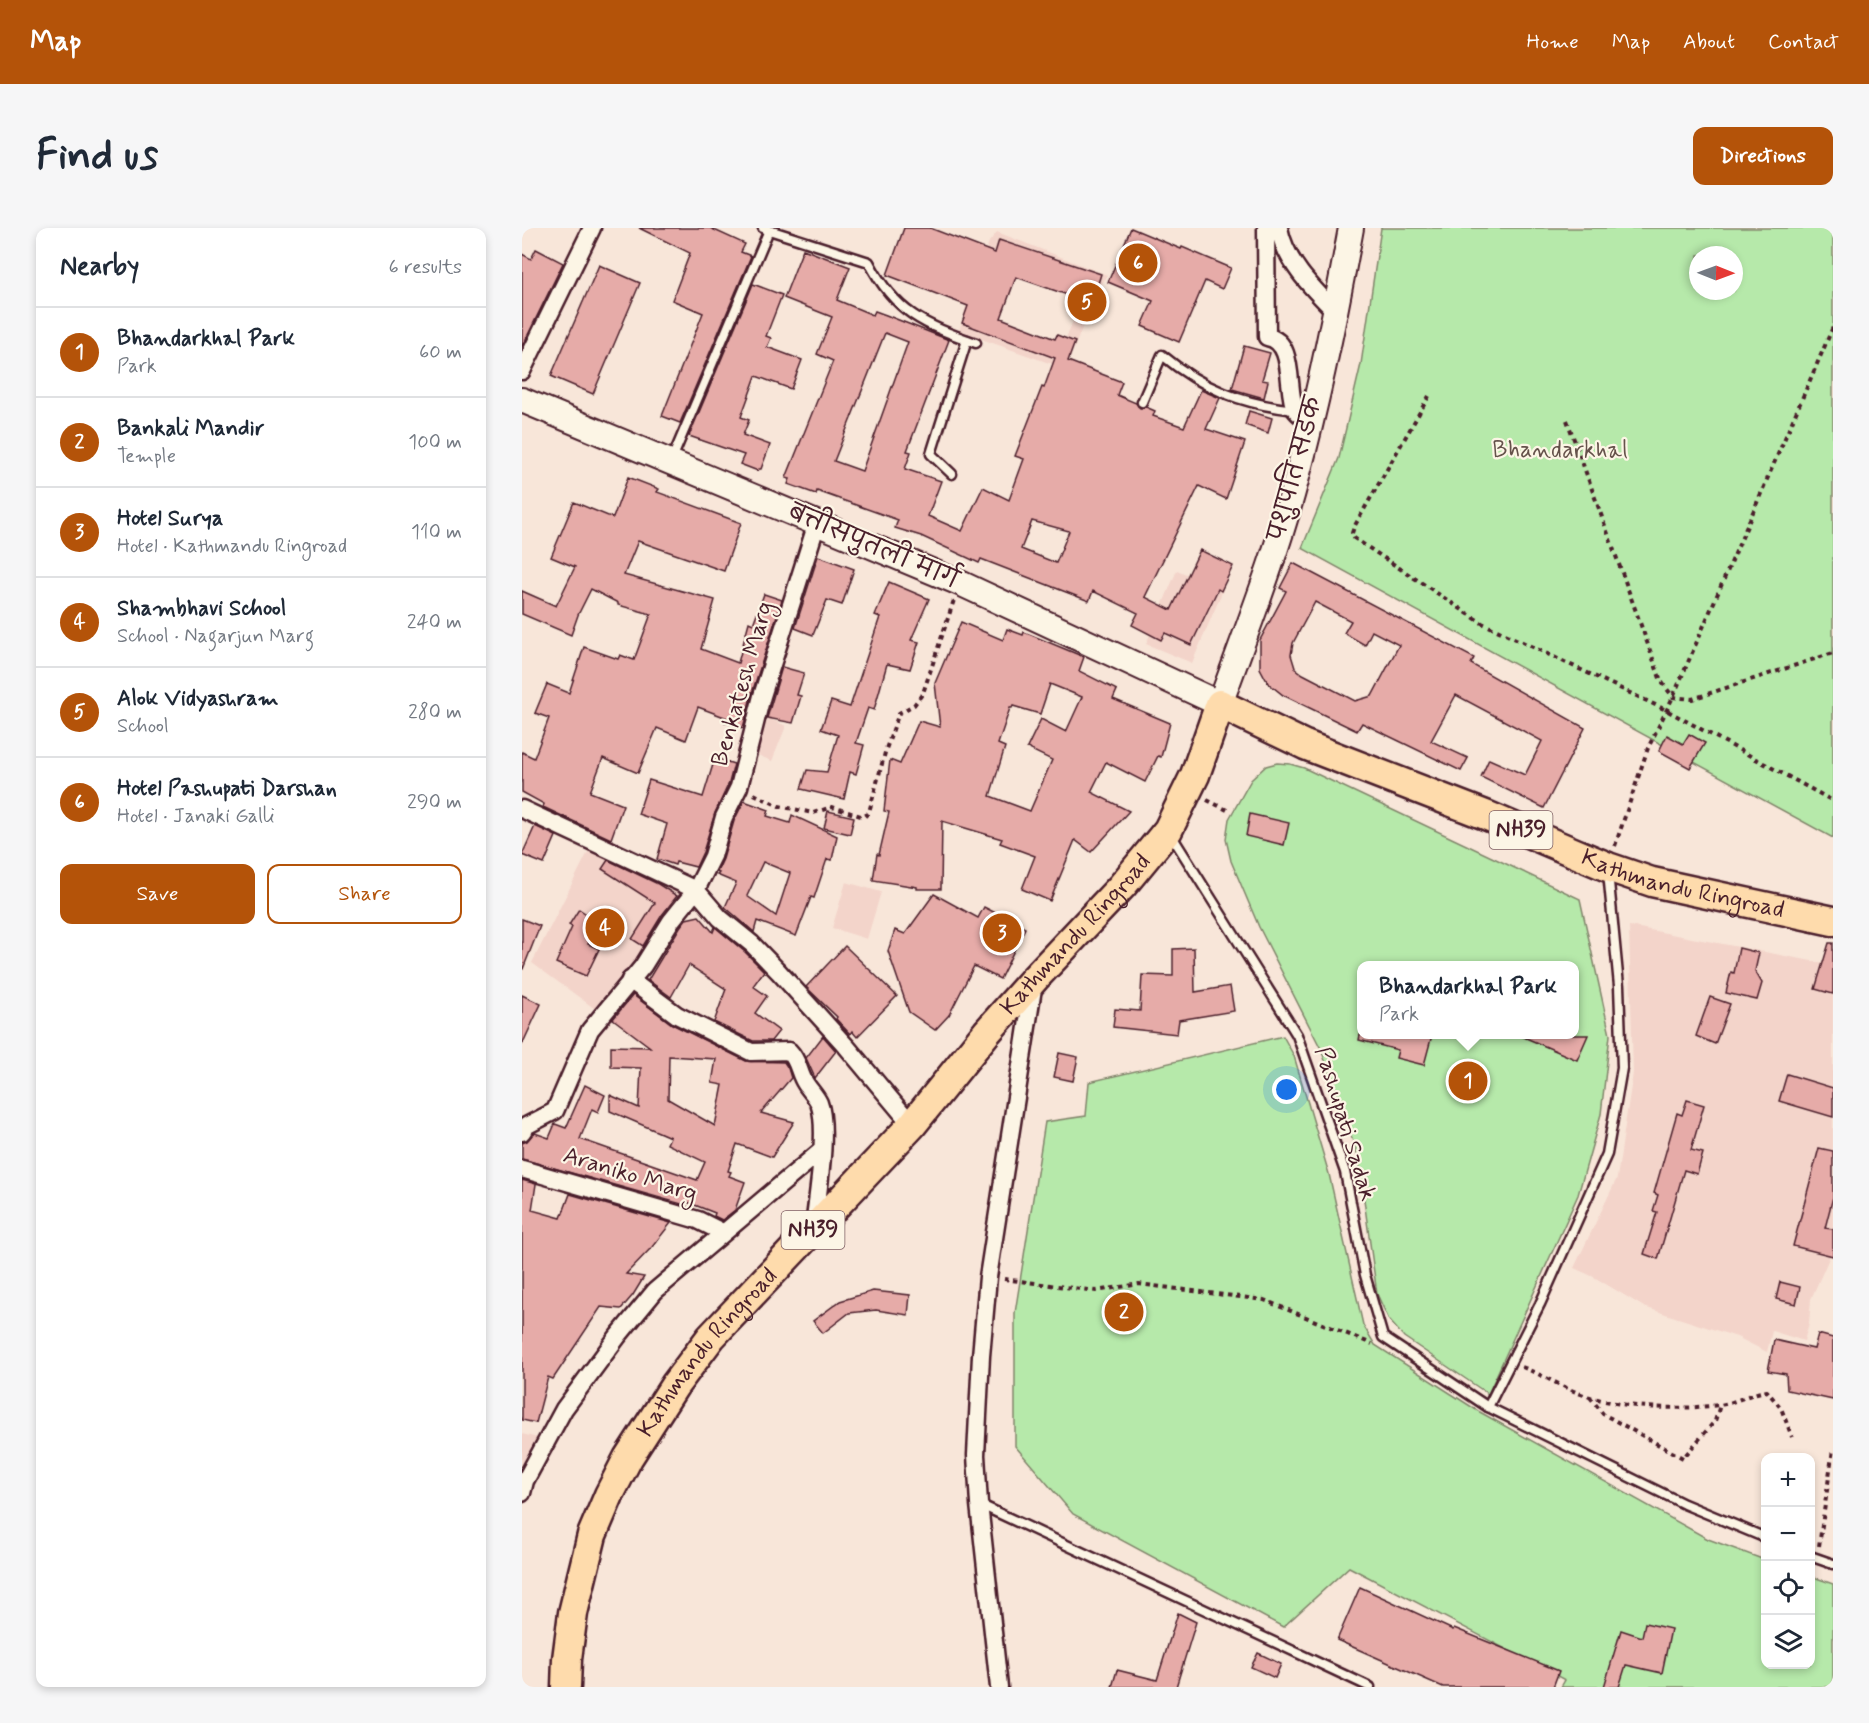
<!DOCTYPE html>
<html lang="en">
<head>
<meta charset="utf-8">
<style>
  body { margin:0; font-family:Mynerve,"Playpen Sans Deva",sans-serif; background:#f6f6f7; color:#1f2937 }
  .controls { position:absolute; right:18px; bottom:18px; display:grid; overflow:hidden; border-radius:12px; box-shadow:0 3px 9px #0003 }
  .controls button { width:54px; height:54px; display:grid; place-items:center; padding:0; border:0; border-bottom:2px solid #e0e1e3; background:#fff; color:#1f2937; font:30px sans-serif }
  .compass { position:absolute; left:1167px; top:18px; width:54px; height:54px; border-radius:50%; background:#fff; box-shadow:0 3px 9px #0003; rotate:91deg }
  .you { position:absolute; left:765px; top:862px; width:21px; height:21px; margin:-15px; border:4px solid #fff; border-radius:50%; background:#1a73e8; box-shadow:0 0 0 9px #1a73e833 }
  .badge { display:grid; place-items:center; width:39px; height:39px; border-radius:50%; background:#b45309; color:#fff; font-size:20px; font-weight:700 }
  .pin { position:absolute; translate:-50% -50%; border:3px solid #fff; box-shadow:0 2px 6px #0006 }
  .popup { position:absolute; left:835px; top:733px; width:222px; height:78px; box-sizing:border-box; display:grid; place-content:center; border-radius:12px; background:#fff; filter:drop-shadow(0 2px 4px #0005); font-size:20px; white-space:nowrap; color:#747a83 }
  .popup b { font-size:22px; color:#1f2937 }
  .popup::after { content:''; position:absolute; left:50%; top:100%; margin-left:-12px; border:12px solid transparent; border-top-color:#fff }
  .list { margin:0; padding:0; list-style:none }
  h2 { display:flex; justify-content:space-between; align-items:center; height:78px; margin:0; padding:0 24px; font-size:26px }
  h2 small { font-size:20px; font-weight:400; color:#747a83 }
  .list li { display:grid; grid-template-columns:39px 1fr auto; gap:18px; align-items:center; box-sizing:border-box; height:90px; padding:0 24px; border-top:2px solid #e0e1e3 }
  .list b { display:block; font-size:22px; white-space:nowrap }
  .list p { margin:0; font-size:20px; white-space:nowrap; color:#747a83 }
  .list em { font-size:20px; font-style:normal; color:#747a83 }
  .actions { display:flex; gap:12px; padding:18px 24px }
  .actions a { flex:1; padding:14px 0; border:2px solid #b45309; border-radius:12px; text-align:center; font-size:21px; color:#b45309 }
  .actions .main { background:#b45309; color:#fff }
  .icon { flex:none; width:33px; height:33px; fill:none; stroke:currentColor; stroke-width:2; stroke-linecap:round; stroke-linejoin:round }
  .map { position:relative; flex:none; width:1311px; height:1459px; overflow:hidden; border-radius:12px }
  header { display:flex; align-items:center; gap:36px; box-sizing:border-box; height:84px; padding:0 30px; background:#b45309; color:#fff }
  header strong { font-size:28px }
  nav { display:flex; gap:33px; margin-inline-start:auto; font-size:21px }
  .intro { display:flex; align-items:center; justify-content:space-between; box-sizing:border-box; height:144px; padding:0 36px }
  h1 { margin:0; font-size:42px }
  .button { padding:15px 27px; border-radius:12px; background:#b45309; color:#fff; font-size:21px; font-weight:700 }
  main { display:flex; gap:36px; padding:0 36px }
  aside { flex:1; background:#fff; border-radius:12px; box-shadow:0 3px 9px #0003 }
  .map>svg:first-child { display:block }
</style>
</head>
<body>
<header>
<strong>Map</strong>
<nav><a>Home</a><a>Map</a><a>About</a><a>Contact</a></nav>
</header>
<div class="intro"><h1>Find us</h1><a class="button">Directions</a></div>
<main>
<aside>
<h2>Nearby<small>6 results</small></h2>
<ul class="list">
<li><span class="badge">1</span><div><b>Bhandarkhal Park</b><p>Park</p></div><em>60 m</em></li>
<li><span class="badge">2</span><div><b>Bankali Mandir</b><p>Temple</p></div><em>100 m</em></li>
<li><span class="badge">3</span><div><b>Hotel Surya</b><p>Hotel · Kathmandu Ringroad</p></div><em>110 m</em></li>
<li><span class="badge">4</span><div><b>Shambhavi School</b><p>School · Nagarjun Marg</p></div><em>240 m</em></li>
<li><span class="badge">5</span><div><b>Alok Vidyashram</b><p>School</p></div><em>280 m</em></li>
<li><span class="badge">6</span><div><b>Hotel Pashupati Darshan</b><p>Hotel · Janaki Galli</p></div><em>290 m</em></li>
</ul>
<div class="actions"><a class="main">Save</a><a>Share</a></div>
</aside>
<div class="map">
<svg width="1311" height="1459" viewBox="0 0 1311 1459">
  <rect width="100%" height="100%" fill="#f8e6d9"/>
  <filter id="ink" filterUnits="userSpaceOnUse"><feTurbulence type="fractalNoise" baseFrequency=".0167" numOctaves="2"/><feDisplacementMap in="SourceGraphic" scale="12" xChannelSelector="R" yChannelSelector="G"/><feConvolveMatrix kernelMatrix="1 2 1 2 8 2 1 2 1" color-interpolation-filters="sRGB"/></filter>
  <g filter="url(#ink)">
    <g fill="#f3d4ca" fill-rule="evenodd">
      <path d="M475,4L585,47L571,72L544,141L437,103L446,71L467,14ZM478,12L579,46L573,65L564,61L544,110L553,114L546,135L440,95Z"/>
      <polygon points="655,342 701,362 670,435 624,416"/>
      <polygon points="246,490 264,498 250,533 233,526"/>
      <polygon points="68,620 164,665 76,783 10,735"/>
      <polygon points="324,654 359,664 345,711 310,700"/>
      <polygon points="1107,698 1311,737 1311,1021 1289,1071 1287,1095 1282,1113 1250,1103 1245,1124 1215,1109 1122,1079 1072,1049 1052,1040 1095,950 1111,845"/>
      <polygon points="0,1206 16,1210 17,1217 0,1252"/>
    </g>
    <g fill="#b6e9aa" stroke="#80846a" stroke-width="1.5" fill-rule="evenodd">
      <path d="M859,0H1311V610L780,320L817,230L839,136ZM1176,27H1212V63H1176Z"/>
      <path d="M755,535L768,536L782,540L1058,671L1088,807L1079,886L1056,967L966,1166L882,1109L867,1092L855,1066L836,928L799,821L737,699L709,633L704,611L707,591L729,552L744,538ZM840,738H1052V806H840Z"/>
      <polygon points="761,808 772,828 807,946 841,1097 853,1117 956,1183 1186,1311 1243,1332 1244,1436 1288,1436 1289,1348 1311,1356 1311,1459 1039,1459 1043,1452 827,1339 761,1399 551,1286 493,1218 493,1085 523,894 564,888 567,854"/>
    </g>
    <g fill="#e6aba8" stroke="#4a1f2b" stroke-width="1.5" fill-rule="evenodd">
      <polygon points="117,0 188,0 223,16 219,24 229,28 158,195 140,188 181,85 150,72 168,25"/>
      <path d="M382,0H408L473,25L477,12L579,46L573,65L564,61L560,72L494,49L479,90L533,111L535,107L553,114L546,133L600,154L595,167L614,175L618,180L624,179L633,183L631,188L662,199L679,162L698,170L684,201L723,214L704,271L677,258L623,369L649,382L678,322L711,338L699,363L696,361L669,417L643,405L639,412L610,397L616,385L571,363L567,373L459,331L457,335L399,308L373,300L376,292L295,263L294,266L266,256L268,251L264,250L311,133L295,126L310,89L262,70L281,21L328,39L315,72L351,87L353,83L364,87L427,112L385,223L389,224L383,241L419,253L406,288L440,303L461,259L487,272L502,231L493,228L520,159L522,160L533,130L440,95L446,78L365,47ZM363,105L386,114L340,243L312,233ZM510,293L547,303L534,335L499,321Z"/>
      <polygon points="609,0 659,21 660,19 709,40 700,61 683,53 657,114 620,98 631,73 586,54"/>
      <polygon points="14,21 41,35 0,119 0,26 9,31"/>
      <polygon points="77,37 118,55 71,166 29,148"/>
      <polygon points="231,56 260,67 244,108 249,110 245,119 280,132 269,161 234,148 219,189 227,192 221,207 248,217 239,241 237,241 236,243 218,236 222,227 167,208"/>
      <polygon points="722,118 748,125 740,152 746,153 742,170 710,161"/>
      <polygon points="727,183 750,190 746,205 723,197"/>
      <polygon points="106,249 137,261 135,264 219,295 202,343 116,313 102,347 193,372 179,421 216,435 227,394 231,396 242,366 260,372 230,465 221,500 203,494 205,490 176,479 164,512 135,500 116,545 81,530 68,564 101,577 89,611 21,579 22,576 0,564 0,524 12,530 27,490 13,485 25,456 47,465 62,419 96,431 98,427 112,432 129,386 96,377 96,375 69,361 56,387 49,407 0,386 0,363 34,378 53,339 29,329 52,274 91,290"/>
      <polygon points="296,328 332,341 320,377 305,372 291,407 273,400"/>
      <path d="M771,335L952,430L949,436L1063,500L1022,580L959,549L967,531L1003,547L1020,513L934,467L909,513L946,530L939,543L840,495L835,503L761,467L746,455L738,440V412L764,363L758,360ZM793,374L829,393L822,405L843,417L850,403L877,417L850,468L833,473L781,446L773,440L769,427L771,415Z"/>
      <polygon points="367,354 407,371 389,412 397,414 388,441 365,436 352,482 346,480 334,515 342,517 334,546 328,544 322,571 279,561 285,542 305,544 316,507 299,501 309,473 328,479 358,389 353,387"/>
      <path d="M439,394L481,412L485,401L501,407L502,404L562,429L557,443L595,462L591,471L648,495L639,529L636,528L623,554L584,534L569,564L607,583L569,624L553,612L528,673L500,661L513,628L478,615L480,611L420,593L419,661H395V659L351,652L355,626L357,627L367,584L362,583L368,532L378,536L397,493L418,499L413,455ZM528,456L560,469L544,504L519,491L505,520L530,532L508,583L468,568L483,519L476,516L488,480H490L491,478L518,486Z"/>
      <polygon points="260,439 282,445 275,467 279,468 271,495 245,490"/>
      <polygon points="1167,506 1183,515 1168,540 1137,523 1145,507 1161,516"/>
      <polygon points="193,530 212,536 207,555 193,585 181,624 174,639 154,634 153,637 135,631 145,596 116,586 127,552 181,569"/>
      <path d="M222,573L247,582L245,588L268,595L270,587L315,608L310,632L305,631L292,670L289,669L274,708L235,693L232,704L203,679L214,655L195,647L197,645L195,644L201,631L212,593ZM241,634L268,645L254,688L225,668Z"/>
      <polygon points="306,583 332,589 328,606 302,600"/>
      <polygon points="728,586 767,595 762,617 724,608"/>
      <polygon points="13,598 34,608 22,636 0,627"/>
      <polygon points="86,632 136,656 155,668 140,687 121,718 110,711 133,675 80,641"/>
      <polygon points="412,666 456,690 462,679 503,700 478,751 452,738 427,787 413,802 387,784 366,723 373,702 383,706"/>
      <polygon points="57,681 79,696 66,716 77,721 64,748 34,735 50,699 47,697"/>
      <polygon points="177,688 191,704 193,699 223,724 242,743 231,758 245,768 233,785 257,803 249,813 231,813 192,794 204,761 167,737 149,769 126,752 158,699 164,691"/>
      <polygon points="0,691 18,698 1,741 0,741"/>
      <polygon points="1307,715 1311,715 1311,766 1293,761"/>
      <polygon points="323,718 375,768 335,809 330,803 328,806 314,791 315,789 284,759"/>
      <polygon points="672,720 673,764 708,758 712,783 657,792 655,806 591,799 593,781 618,783 620,747 651,748 651,721"/>
      <polygon points="1217,720 1237,725 1233,743 1240,755 1235,772 1204,765 1209,744 1212,745"/>
      <polygon points="0,767 19,776 0,817"/>
      <path d="M111,767L150,796L224,833L262,834L266,840L269,850L239,885L272,894L250,929L215,916L206,943L209,944L207,948L223,954L213,982L200,992L192,988L193,985L165,974L163,977L0,931V915L5,913L11,906L13,905L27,910L33,896L44,900L63,857L83,867L76,884L70,881L58,911L175,952L183,934L145,916L148,909L88,883V867L117,880L119,840L89,839V818L128,819L91,791ZM147,828L194,831L190,855L201,857L193,898L146,871Z"/>
      <polygon points="1188,769 1208,776 1193,816 1174,808"/>
      <polygon points="838,807 910,807 902,837 874,830 876,822 837,812"/>
      <polygon points="997,807 1066,807 1055,832"/>
      <polygon points="301,808 314,823 293,850 284,830"/>
      <polygon points="537,825 556,829 551,853 532,849"/>
      <polygon points="1265,846 1311,860 1311,889 1257,873"/>
      <polygon points="1165,872 1182,877 1169,922 1181,925 1175,946 1162,942 1136,1031 1122,1026 1135,984 1131,983 1136,967 1132,965 1155,885 1160,887"/>
      <polygon points="1297,920 1311,923 1311,969 1303,1000 1311,1001 1311,1028 1271,1018"/>
      <polygon points="0,952 14,956 10,982 39,990 48,966 149,995 130,1019 104,1046 122,1049 111,1067 99,1081 79,1079 31,1151 26,1149 14,1195 0,1192"/>
      <polygon points="1258,1054 1278,1059 1274,1076 1254,1071"/>
      <polygon points="351,1063 388,1067 386,1087 354,1082 327,1085 301,1105 291,1093 318,1073"/>
      <polygon points="1296,1106 1311,1110 1311,1172 1265,1162 1264,1146 1246,1143 1252,1112 1292,1121"/>
      <polygon points="838,1359 931,1402 932,1400 1037,1443 1031,1459 921,1459 815,1412"/>
      <polygon points="656,1385 674,1394 654,1459 590,1459 595,1442 635,1452"/>
      <polygon points="1123,1395 1149,1401 1140,1445 1104,1437 1097,1459 1082,1459 1099,1402 1120,1409"/>
      <polygon points="736,1425 759,1436 753,1450 729,1439"/>
    </g>
    <g fill="none" stroke-linecap="round" stroke-linejoin="round">
      <defs>
        <g id="service">
          <path d="M241,0L347,34C373,85 403,97 454,115"/>
          <path d="M620,174L640,127C681,161 720,176 773,182"/>
          <polyline points="150,231 247,2"/>
          <polyline points="430,246 409,226 445,112"/>
          <polyline points="648,605 775,807 823,944 843,1047 861,1109 966,1179 1162,1276 1244,1310"/>
          <polyline points="966,1179 1018,1076 1085,926 1100,840 1097,758 1086,644"/>
          <polyline points="457,1276 848,1459"/>
          <polyline points="1288,1328 1311,1336"/>
        </g>
        <g id="minor">
          <path d="M744,0L745,109C774,113 764,163 773,181C776,186 784,191 788,195"/>
          <path d="M757,0C763,33 789,59 813,83"/>
          <polyline points="0,143 70,0"/>
          <polyline points="0,581 174,662 191,628 202,589 217,559 240,468 295,295"/>
          <path d="M108,752L155,787L229,824L267,823C276,832 276,841 281,851C285,860 293,866 297,875C307,901 295,970 292,999"/>
          <polyline points="0,904 4,898 33,883 68,802 121,738 149,693 174,662 198,690 230,716 257,744 324,818 390,897"/>
          <polyline points="0,941 176,992 200,1004"/>
          <polyline points="0,1265 3,1253 42,1181 96,1108 133,1063 300,922"/>
          <polyline points="477,1459 457,1276 454,1227 459,1128 466,1049 512,754"/>
        </g>
        <path id="secondary" d="M0,172L440,356L698,476C725,401 755,326 775,249C797,167 814,83 829,0"/>
        <g id="trunk">
          <path id="s1" d="M44,1459L45,1431L51,1385L70,1307L87,1267L106,1230L153,1157L189,1109L390,897L465,804L513,750L600,658L646,602L673,547L698,476L783,517L966,588L1086,639L1130,654L1311,693"/>
        </g>
      </defs>
      <use href="#service" stroke="#4a1f2b" stroke-width="13"/>
      <use href="#minor" stroke="#4a1f2b" stroke-width="21"/>
      <use href="#secondary" stroke="#4a1f2b" stroke-width="28"/>
      <use href="#trunk" stroke="#4a1f2b" stroke-width="33"/>
      <g stroke="#4a1f2b" stroke-width="4" stroke-dasharray="4.5 4.5" stroke-linecap="butt">
        <polyline points="907,168 832,299 830,305 832,310 960,395 1144,482 1311,573"/>
        <polyline points="1045,192 1139,453 1151,469 1170,471 1311,425"/>
        <polyline points="232,566 257,578 291,585 310,579 342,589 347,584 364,521 377,485 392,477 401,465 432,372"/>
        <polyline points="685,572 705,582"/>
        <polyline points="1093,618 1126,520 1151,469 1311,99"/>
        <polyline points="482,1051 574,1063 617,1056 742,1072 850,1116"/>
        <path d="M1000,1139C1023,1148 1045,1162 1068,1169C1108,1181 1155,1182 1197,1177C1214,1175 1228,1165 1245,1163L1259,1180L1270,1209"/>
        <polyline points="1068,1169 1081,1186 1161,1230 1193,1193 1198,1177"/>
        <polyline points="1297,1318 1311,1221"/>
      </g>
      <use href="#service" stroke="#fcf5e5" stroke-width="8"/>
      <use href="#minor" stroke="#fcf5e5" stroke-width="16"/>
      <use href="#secondary" stroke="#fcf5e5" stroke-width="24"/>
      <use href="#trunk" stroke="#fedbac" stroke-width="28"/>
    </g>
  </g>
  <g text-anchor="middle" dominant-baseline="central" stroke-width="4.5" stroke-linejoin="round" paint-order="stroke">
    <g fill="#fcf5e5" stroke="#7f5f63" stroke-width="1.5">
      <rect x="967.5" y="583" width="63" height="38" rx="4.5"/>
      <rect x="259.5" y="983" width="63" height="38" rx="4.5"/>
    </g>
    <g font-size="22" font-weight="bold" fill="#4a1f2b">
      <text x="999" y="602">NH39</text>
      <text x="291" y="1002">NH39</text>
    </g>
    <g font-size="24" fill="#65524b" stroke="#fcf5e5">
      <text x="1038" y="222">Bhandarkhal</text>
    </g>
    <g font-size="24" fill="#4a1f2b" stroke="#fcf5e5">
      <text transform="translate(774 241) rotate(-75)">पशुपति सडक</text>
      <text transform="translate(351 319) rotate(23)">बत्तीसपुतली मार्ग</text>
      <text transform="translate(221 456) rotate(-74)">Benkatesh Marg</text>
      <text stroke="none"><textPath href="#s1" startOffset="1704">Kathmandu Ringroad</textPath></text>
      <text stroke="none"><textPath href="#s1" startOffset="930">Kathmandu Ringroad</textPath></text>
      <text transform="translate(823 896) rotate(73)">Pashupati Sadak</text>
      <text transform="translate(108 947) rotate(17)">Araniko Marg</text>
      <text stroke="none"><textPath href="#s1" startOffset="372">Kathmandu Ringroad</textPath></text>
    </g>
  </g>
</svg>
<div class="controls">
<button>+</button>
<button>−</button>
<button><svg class="icon" aria-label="locate" viewBox="0 0 24 24"><circle cx="12" cy="12" r="6"/><path d="M12 2v4M12 18v4M2 12h4M18 12h4"/></svg></button>
<button><svg class="icon" aria-label="layers" viewBox="0 0 24 24"><path d="M12 4l9 5-9 5-9-5zM3 14l9 5 9-5"/></svg></button>
</div>
<svg class="compass" viewBox="-18 -18 36 36"><path d="M0-13l5 13h-10z" fill="#e53935"/><path d="M0 13l5-13h-10z" fill="#747a83"/></svg>
<div class="you"></div>
<div class="pin badge" style="left:946px;top:853px">1</div>
<div class="popup"><b>Bhandarkhal Park</b>Park</div>
<div class="pin badge" style="left:602px;top:1084px">2</div>
<div class="pin badge" style="left:480px;top:705px">3</div>
<div class="pin badge" style="left:83px;top:700px">4</div>
<div class="pin badge" style="left:565px;top:74px">5</div>
<div class="pin badge" style="left:616px;top:35px">6</div>
</div>
</main>
</body>
</html>
